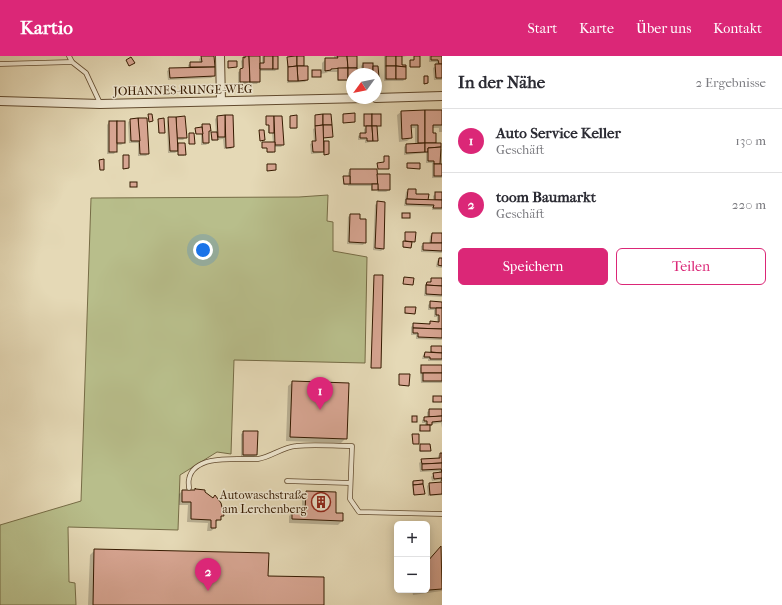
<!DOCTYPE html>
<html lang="de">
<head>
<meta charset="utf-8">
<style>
  body { margin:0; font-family:"IM FELL French Canon",serif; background:#f7f7f7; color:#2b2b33 }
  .controls { position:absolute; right:12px; bottom:12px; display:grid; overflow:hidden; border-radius:6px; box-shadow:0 2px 10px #0003 }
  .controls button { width:36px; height:36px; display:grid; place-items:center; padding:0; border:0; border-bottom:1px solid #e1e1e2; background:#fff; color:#2b2b33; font:20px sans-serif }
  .compass { position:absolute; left:346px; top:12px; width:36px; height:36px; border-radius:50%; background:#fff; box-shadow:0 2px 10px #0003; rotate:237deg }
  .you { position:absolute; left:203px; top:194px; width:14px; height:14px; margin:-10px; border:3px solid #fff; border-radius:50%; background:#1a73e8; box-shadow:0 0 0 6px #1a73e833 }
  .badge { display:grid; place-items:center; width:26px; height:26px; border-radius:50%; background:#db2777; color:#fff; font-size:13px; font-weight:700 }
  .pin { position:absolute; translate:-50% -33px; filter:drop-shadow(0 1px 2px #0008) }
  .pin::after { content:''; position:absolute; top:21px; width:14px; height:12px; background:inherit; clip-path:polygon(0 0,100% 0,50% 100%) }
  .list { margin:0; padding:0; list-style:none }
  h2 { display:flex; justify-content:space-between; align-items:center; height:52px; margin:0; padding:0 16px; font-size:17px }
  h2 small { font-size:13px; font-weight:400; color:#7c7c81 }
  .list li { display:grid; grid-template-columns:26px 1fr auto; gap:12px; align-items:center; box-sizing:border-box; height:64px; padding:0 16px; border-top:1px solid #e1e1e2 }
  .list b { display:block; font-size:15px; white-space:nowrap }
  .list p { margin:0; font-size:13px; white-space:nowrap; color:#7c7c81 }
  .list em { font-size:13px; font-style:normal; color:#7c7c81 }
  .actions { display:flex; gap:8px; padding:12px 16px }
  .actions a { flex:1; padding:9px 0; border:1px solid #db2777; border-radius:6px; text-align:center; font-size:14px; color:#db2777 }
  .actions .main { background:#db2777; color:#fff }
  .map { position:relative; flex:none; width:442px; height:549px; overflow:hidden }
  header { display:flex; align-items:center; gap:24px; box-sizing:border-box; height:56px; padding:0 20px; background:#db2777; color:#fff }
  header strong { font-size:19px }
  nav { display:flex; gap:22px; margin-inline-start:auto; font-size:14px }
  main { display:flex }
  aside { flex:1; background:#fff }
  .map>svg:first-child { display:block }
</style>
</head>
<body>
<header>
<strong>Kartio</strong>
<nav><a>Start</a><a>Karte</a><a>Über uns</a><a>Kontakt</a></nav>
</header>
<main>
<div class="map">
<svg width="442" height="549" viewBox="0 0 442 549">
  <rect width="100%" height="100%" fill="#e5d9b6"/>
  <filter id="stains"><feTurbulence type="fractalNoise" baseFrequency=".005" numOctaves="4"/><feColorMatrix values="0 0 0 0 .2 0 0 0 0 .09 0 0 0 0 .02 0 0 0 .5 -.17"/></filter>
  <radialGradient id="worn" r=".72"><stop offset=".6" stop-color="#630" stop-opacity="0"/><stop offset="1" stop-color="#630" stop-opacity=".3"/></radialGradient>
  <polygon fill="#b8be8b" stroke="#766c46" points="328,139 327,165 333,166 333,195 367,201 365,307 234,304 231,398 217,396 180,419 178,474 68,471 69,526 75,527 76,549 0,549 0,469 81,445 91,142 299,141"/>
  <g fill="#0003" fill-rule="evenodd">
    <polygon points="243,0 259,0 259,8 262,8 262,0 277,0 277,13 275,15 259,15 259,25 257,28 238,28 238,16 242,14 241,5 243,3"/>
    <polygon points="294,0 303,0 303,11 307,24 305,26 287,27 287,3 294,1"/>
    <path d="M334,0H356L357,18H352V24L338,25L337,16H328L326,17L320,18L319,21H312L313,15H322V7L326,3H334ZM340,11L338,14H326Z"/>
    <polygon points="384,0 407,0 401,1 401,10 405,23 403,25 384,25"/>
    <polygon points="429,0 442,0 442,24 434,24 433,12 437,9 436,6 429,6"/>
    <polygon points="202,1 213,1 214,20 211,22 168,24 167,15 170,13 188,12 188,9 191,7 200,7 199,3"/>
    <polygon points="363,8 374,11 378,21 376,21 376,18 361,18 361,10"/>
    <polygon points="442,55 442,76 439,76 439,72 432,72 435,88 438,93 442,93 442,122 432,122 432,107 426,107 426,97 404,99 404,91 406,89 415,88 415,72 410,72 411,82 407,85 399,86 397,59 401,56"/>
    <polygon points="364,59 380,69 376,70 376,85 365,87 365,84 358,84 358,80 361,78 364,78 364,73 367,70 364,70"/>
    <polygon points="232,60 233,91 231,93 224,93 223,83 211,85 211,78 216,77 215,63 217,61"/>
    <polygon points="315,60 332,81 322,82 323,88 324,86 328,98 327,99 324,99 323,95 321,97 311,98 310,88 314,86 313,73 315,72"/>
    <polygon points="267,61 281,61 283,89 281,91 274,91 273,97 267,97 267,92 262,92 262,87 273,87 272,77 268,77 268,69 266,69"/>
    <polygon points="290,61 296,72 295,73 290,73"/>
    <polygon points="169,62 186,81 183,84 177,84 177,89 178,88 184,99 184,100 178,100 178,95 175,97 168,97 167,65"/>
    <polygon points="131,64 148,98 146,100 138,100 138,87 129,87 128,66"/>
    <polygon points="158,64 159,64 164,77 158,77"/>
    <polygon points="109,66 124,87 121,89 116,89 116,95 114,98 107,98 107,69"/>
    <polygon points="203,69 210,74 208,77 208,87 206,89 201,89 201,78 195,78 195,74"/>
    <polygon points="350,114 376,119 389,134 386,136 377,136 380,133 371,135 371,130 348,130 348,129 343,129 343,122 348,121 348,117"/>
    <polygon points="408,134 415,139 427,144 433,145 433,140 436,137 442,137 442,154 432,154 432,151 404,150 406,136"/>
    <polygon points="378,146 383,193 381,195 373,194 375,149"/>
    <polygon points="350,159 359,164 365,186 363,189 347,188 348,161"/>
    <polygon points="405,178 414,186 411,186 410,192 403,192 403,187 405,186"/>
    <polygon points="432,178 442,178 442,197 421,196 421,190 424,188 429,188 430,180"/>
    <polygon points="439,203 442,203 442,212 436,211 437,205"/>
    <polygon points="374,220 380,311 379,312 371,312"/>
    <polygon points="432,223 442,223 442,241 424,240 425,229 427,227 429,227"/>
    <polygon points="431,246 442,247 442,284 416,283 416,279 411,279 411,271 414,268 428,269 430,266 437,266 437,261 434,261 434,254 428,254 428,249"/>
    <polygon points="406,252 414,258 404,258"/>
    <polygon points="432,291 442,291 442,305 428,305 428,303 422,303 423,299 425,297 430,297"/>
    <polygon points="422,310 442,310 442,327 421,327 420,312"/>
    <polygon points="293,326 346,382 341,387 286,385 288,330"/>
    <polygon points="433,341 442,341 442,346 432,346"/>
    <polygon points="430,354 442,354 442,372 441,367 432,368 429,371 428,375 419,375 420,370 425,370 425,367 422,367 422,364 425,362 427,362 427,356"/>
    <polygon points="244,376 256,399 254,401 241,401 241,378"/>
    <polygon points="420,389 429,389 430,395 419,396"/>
    <polygon points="440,398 442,398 442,439 428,440 427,430 429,428 440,427 440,424 432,425 431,421 434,418 440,418 439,415 420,416 419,407 422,404 438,403 438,400"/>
    <polygon points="422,425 424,438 413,439 412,426"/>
    <polygon points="182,435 213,443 222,460 220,463 215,467 215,472 211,475 207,475 208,467 187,466 188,449 179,449 179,438"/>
    <polygon points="306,436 335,437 335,458 342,458 342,465 338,469 289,467 289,460 293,456 302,456 302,440"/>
    <polygon points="441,491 442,535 413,539 412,534 427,534 427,507"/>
    <polygon points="95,494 267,521 323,549 88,549 90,499"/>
  </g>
  <g fill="#d7a592" stroke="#351a00">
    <polygon points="201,0 214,0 215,11 190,11 190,6 202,6"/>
    <polygon points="245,0 249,0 250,26 240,26 240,13 243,12 243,1 245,2"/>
    <polygon points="249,0 260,0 260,26 250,26"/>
    <polygon points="264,0 273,0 273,13 260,13 260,7 264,7"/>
    <rect x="273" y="0" width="5" height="13"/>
    <polygon points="295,0 297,0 297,10 288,11 287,1"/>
    <rect x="297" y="0" width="7" height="10"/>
    <polygon points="337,0 347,0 348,12 331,13 331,14 325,15 325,2 338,2"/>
    <polygon points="347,0 357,0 357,12 348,12"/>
    <rect x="386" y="0" width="10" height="10"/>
    <polygon points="396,0 402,0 402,9 406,9 406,11 396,10"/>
    <polygon points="414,0 420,0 420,11 410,11 410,4 414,4"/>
    <polygon points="431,0 442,0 442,8 439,8 438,4 431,4"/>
    <polygon points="131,1 135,7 129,10 126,4"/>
    <polygon points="228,5 237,5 237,11 228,12"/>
    <rect x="363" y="7" width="10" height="11"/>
    <polygon points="435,8 442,8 442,22 436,22"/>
    <polygon points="297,10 308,10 308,24 298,25"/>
    <polygon points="297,10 298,25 288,25 288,11"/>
    <polygon points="373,10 378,10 379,21 376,21 376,18 373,18"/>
    <rect x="386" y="10" width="10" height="13"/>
    <polygon points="396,10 406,11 406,23 396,23"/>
    <polygon points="215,11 215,20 170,22 169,12"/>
    <rect x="338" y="12" width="10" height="12"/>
    <polygon points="348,12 357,12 358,18 352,18 352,24 348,24"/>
    <rect x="312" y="14" width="9" height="7"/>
    <polygon points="424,20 428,20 428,27 424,28"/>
    <polygon points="425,54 425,87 418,87 418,69 411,69 412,82 402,83 401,55"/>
    <polygon points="425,54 442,54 442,69 433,69 433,77 436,77 436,87 425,87"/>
    <polygon points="355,57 355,66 343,67 343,58"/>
    <polygon points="148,58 152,58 153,65 149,66"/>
    <polygon points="323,58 323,69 315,70 315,59"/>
    <polygon points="323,58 331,58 332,69 323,69"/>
    <rect x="364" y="58" width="8" height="12"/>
    <rect x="372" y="58" width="9" height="12"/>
    <polygon points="225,59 233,59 234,91 226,92"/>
    <polygon points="225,59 225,81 218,81 217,60"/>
    <polygon points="297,59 297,72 290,72 290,60"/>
    <polygon points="185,60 187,82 177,82 176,61"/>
    <polygon points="266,60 274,60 274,77 269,77 269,69 266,69"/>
    <polygon points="274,60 282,60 284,89 275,89"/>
    <polygon points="168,61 176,61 178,95 170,95"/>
    <polygon points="138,62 147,62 149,98 140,98"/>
    <polygon points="138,62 140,85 131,85 130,63"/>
    <polygon points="164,62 165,77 159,77 158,63"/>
    <rect x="109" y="65" width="8" height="31"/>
    <rect x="117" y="65" width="8" height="22"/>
    <polygon points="202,68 210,68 211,75 209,75 209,87 203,87"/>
    <polygon points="323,69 332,69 333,81 323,82"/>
    <polygon points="323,69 324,96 313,96 312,85 316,85 315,70"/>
    <polygon points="366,70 372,70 373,85 367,85 367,82 360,82 360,77 366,77"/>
    <polygon points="372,70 377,70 378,85 373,85"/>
    <polygon points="202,71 203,78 196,78 195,72"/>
    <polygon points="259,74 264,74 265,84 260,85"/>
    <polygon points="211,76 217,76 218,84 212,84"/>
    <polygon points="189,77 194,77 195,88 189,88"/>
    <polygon points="324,85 329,85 329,98 324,99"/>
    <polygon points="262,86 275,86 275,96 267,96 267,92 262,92"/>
    <polygon points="178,87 185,87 186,99 178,99"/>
    <polygon points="425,87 425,96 406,97 406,88"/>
    <polygon points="425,87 441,87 441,91 428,92 428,96 425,96"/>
    <polygon points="441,91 440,108 434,108 434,105 428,105 428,92"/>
    <polygon points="123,99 129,99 129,112 123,113"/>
    <polygon points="384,100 389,100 389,113 378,113 377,107 384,106"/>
    <polygon points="104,103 104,114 100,114 99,104"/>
    <polygon points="407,107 420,107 420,113 407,112"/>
    <polygon points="267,108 276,108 276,114 267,115"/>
    <rect x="434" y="108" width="8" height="12"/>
    <polygon points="350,113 377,113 378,128 350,128"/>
    <polygon points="377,118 390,118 390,134 378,134"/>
    <polygon points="343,120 350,120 350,128 344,128"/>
    <rect x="130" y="126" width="7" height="5"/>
    <rect x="372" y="128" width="6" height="6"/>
    <polygon points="408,133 416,133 416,138 429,138 428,144 407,143"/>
    <rect x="435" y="136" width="7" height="8"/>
    <polygon points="406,143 442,144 442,152 433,152 434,149 406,148"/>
    <polygon points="377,145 385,146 384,193 375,192"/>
    <rect x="402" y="157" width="8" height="5"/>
    <polygon points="350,158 360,158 360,163 366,163 366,187 349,186"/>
    <polygon points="405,176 416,176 415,186 405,185"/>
    <polygon points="432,177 442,177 442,187 431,187"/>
    <polygon points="403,185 412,186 411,192 403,191"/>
    <polygon points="423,187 442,187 442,195 423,194"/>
    <polygon points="439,202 442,202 442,210 438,209"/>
    <polygon points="374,219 383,219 381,312 371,312"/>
    <polygon points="404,221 414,222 413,229 403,228"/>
    <polygon points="431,222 442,222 442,230 426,229 427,226 431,226"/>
    <polygon points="426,229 442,230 442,239 426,238"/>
    <polygon points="430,245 442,246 442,252 430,252"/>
    <polygon points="405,251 416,251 415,258 405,257"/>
    <polygon points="436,252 442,252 442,273 413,272 413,267 430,268 430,265 439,266 439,259 436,259"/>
    <polygon points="413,272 442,273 442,282 418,281 418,277 413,277"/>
    <polygon points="431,290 442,290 442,297 431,296"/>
    <polygon points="425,296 442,297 442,303 430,303 430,301 424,301"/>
    <rect x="421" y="309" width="21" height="8"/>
    <rect x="423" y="317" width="19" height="8"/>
    <polygon points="399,318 410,318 409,330 399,329"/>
    <polygon points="292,325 349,327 347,383 290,381"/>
    <rect x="433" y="340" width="9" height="6"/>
    <polygon points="429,353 442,353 442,360 429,361"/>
    <rect x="412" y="360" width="5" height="6"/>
    <polygon points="442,360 442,365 432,366 432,369 427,369 427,365 424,365 424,361"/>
    <rect x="420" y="369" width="10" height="6"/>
    <polygon points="243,375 258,375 257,399 243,399"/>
    <polygon points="412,378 419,378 419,388 413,388"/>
    <polygon points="420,388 430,388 431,395 420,395"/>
    <polygon points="440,397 442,397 442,407 422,408 421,403 440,402"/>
    <polygon points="442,407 442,416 441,413 422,414 422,408"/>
    <polygon points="442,416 442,425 442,422 434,423 433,417"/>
    <polygon points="423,424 423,428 413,429 413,425"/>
    <polygon points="442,426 442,438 430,439 429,427"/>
    <polygon points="423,428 425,438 414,439 413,429"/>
    <polygon points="195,432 196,433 205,434 205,436 213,442 215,439 221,447 224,460 221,460 221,464 216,464 216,472 211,472 211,464 191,463 191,446 182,446 182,434 195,434"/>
    <polygon points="306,435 336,436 336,457 343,457 343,465 292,463 292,455 305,456"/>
    <polygon points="441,490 442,533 416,535 416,534 427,534 427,506"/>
    <polygon points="94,493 269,497 268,520 324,521 324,549 93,549"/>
  </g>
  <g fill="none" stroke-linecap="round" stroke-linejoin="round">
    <defs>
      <g id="service">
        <polyline points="69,0 72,6"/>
        <polyline points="0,8 72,6 86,17 100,47"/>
        <polyline points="287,425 350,427"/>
        <path d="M189,432C189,429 188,426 189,423C194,397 240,404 258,403C271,401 283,391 296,390C314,388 333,390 352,390L350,443L359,456L442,458"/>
      </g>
      <g id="minor">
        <polyline points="220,0 221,45"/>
        <polyline points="376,42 442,40"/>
        <polyline points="0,45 100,48 366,42"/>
      </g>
    </defs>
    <use href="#service" stroke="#614a2e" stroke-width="5.5"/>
    <use href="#minor" stroke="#614a2e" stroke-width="10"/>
    <use href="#service" stroke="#eee6d0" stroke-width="4"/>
    <use href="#minor" stroke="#eee6d0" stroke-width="8"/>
  </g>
  <defs>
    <symbol id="building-ring" viewBox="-11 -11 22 22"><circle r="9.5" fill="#eee6d0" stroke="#8f2418" stroke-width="1.5"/><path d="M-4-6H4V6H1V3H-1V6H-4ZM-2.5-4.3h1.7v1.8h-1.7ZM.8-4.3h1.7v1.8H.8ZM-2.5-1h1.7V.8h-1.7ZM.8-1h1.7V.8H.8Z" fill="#8f2418"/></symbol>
  </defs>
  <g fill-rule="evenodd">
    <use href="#building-ring" x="310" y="435" width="22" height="22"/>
  </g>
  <g text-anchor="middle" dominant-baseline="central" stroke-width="3" stroke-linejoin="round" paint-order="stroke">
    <g font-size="12" fill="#351a00" stroke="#eee6d0">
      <text transform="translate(183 34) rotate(-1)">JOHANNES-RUNGE-WEG</text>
    </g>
    <g font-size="12" fill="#351a00" stroke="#eee6d0" text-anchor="end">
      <text x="307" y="439">Autowaschstraße<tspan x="307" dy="14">am Lerchenberg</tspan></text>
    </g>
  </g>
  <rect width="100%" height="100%" filter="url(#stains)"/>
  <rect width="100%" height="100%" fill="url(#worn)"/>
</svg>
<div class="controls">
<button>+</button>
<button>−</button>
</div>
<svg class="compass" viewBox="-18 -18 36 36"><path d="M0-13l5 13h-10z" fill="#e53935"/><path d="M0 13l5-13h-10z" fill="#7c7c81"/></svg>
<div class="you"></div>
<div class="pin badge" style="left:320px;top:354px">1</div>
<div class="pin badge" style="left:208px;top:535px">2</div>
</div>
<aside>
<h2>In der Nähe<small>2 Ergebnisse</small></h2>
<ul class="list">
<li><span class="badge">1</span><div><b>Auto Service Keller</b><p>Geschäft</p></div><em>130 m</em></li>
<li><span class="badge">2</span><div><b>toom Baumarkt</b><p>Geschäft</p></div><em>220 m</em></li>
</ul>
<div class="actions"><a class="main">Speichern</a><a>Teilen</a></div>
</aside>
</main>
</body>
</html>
